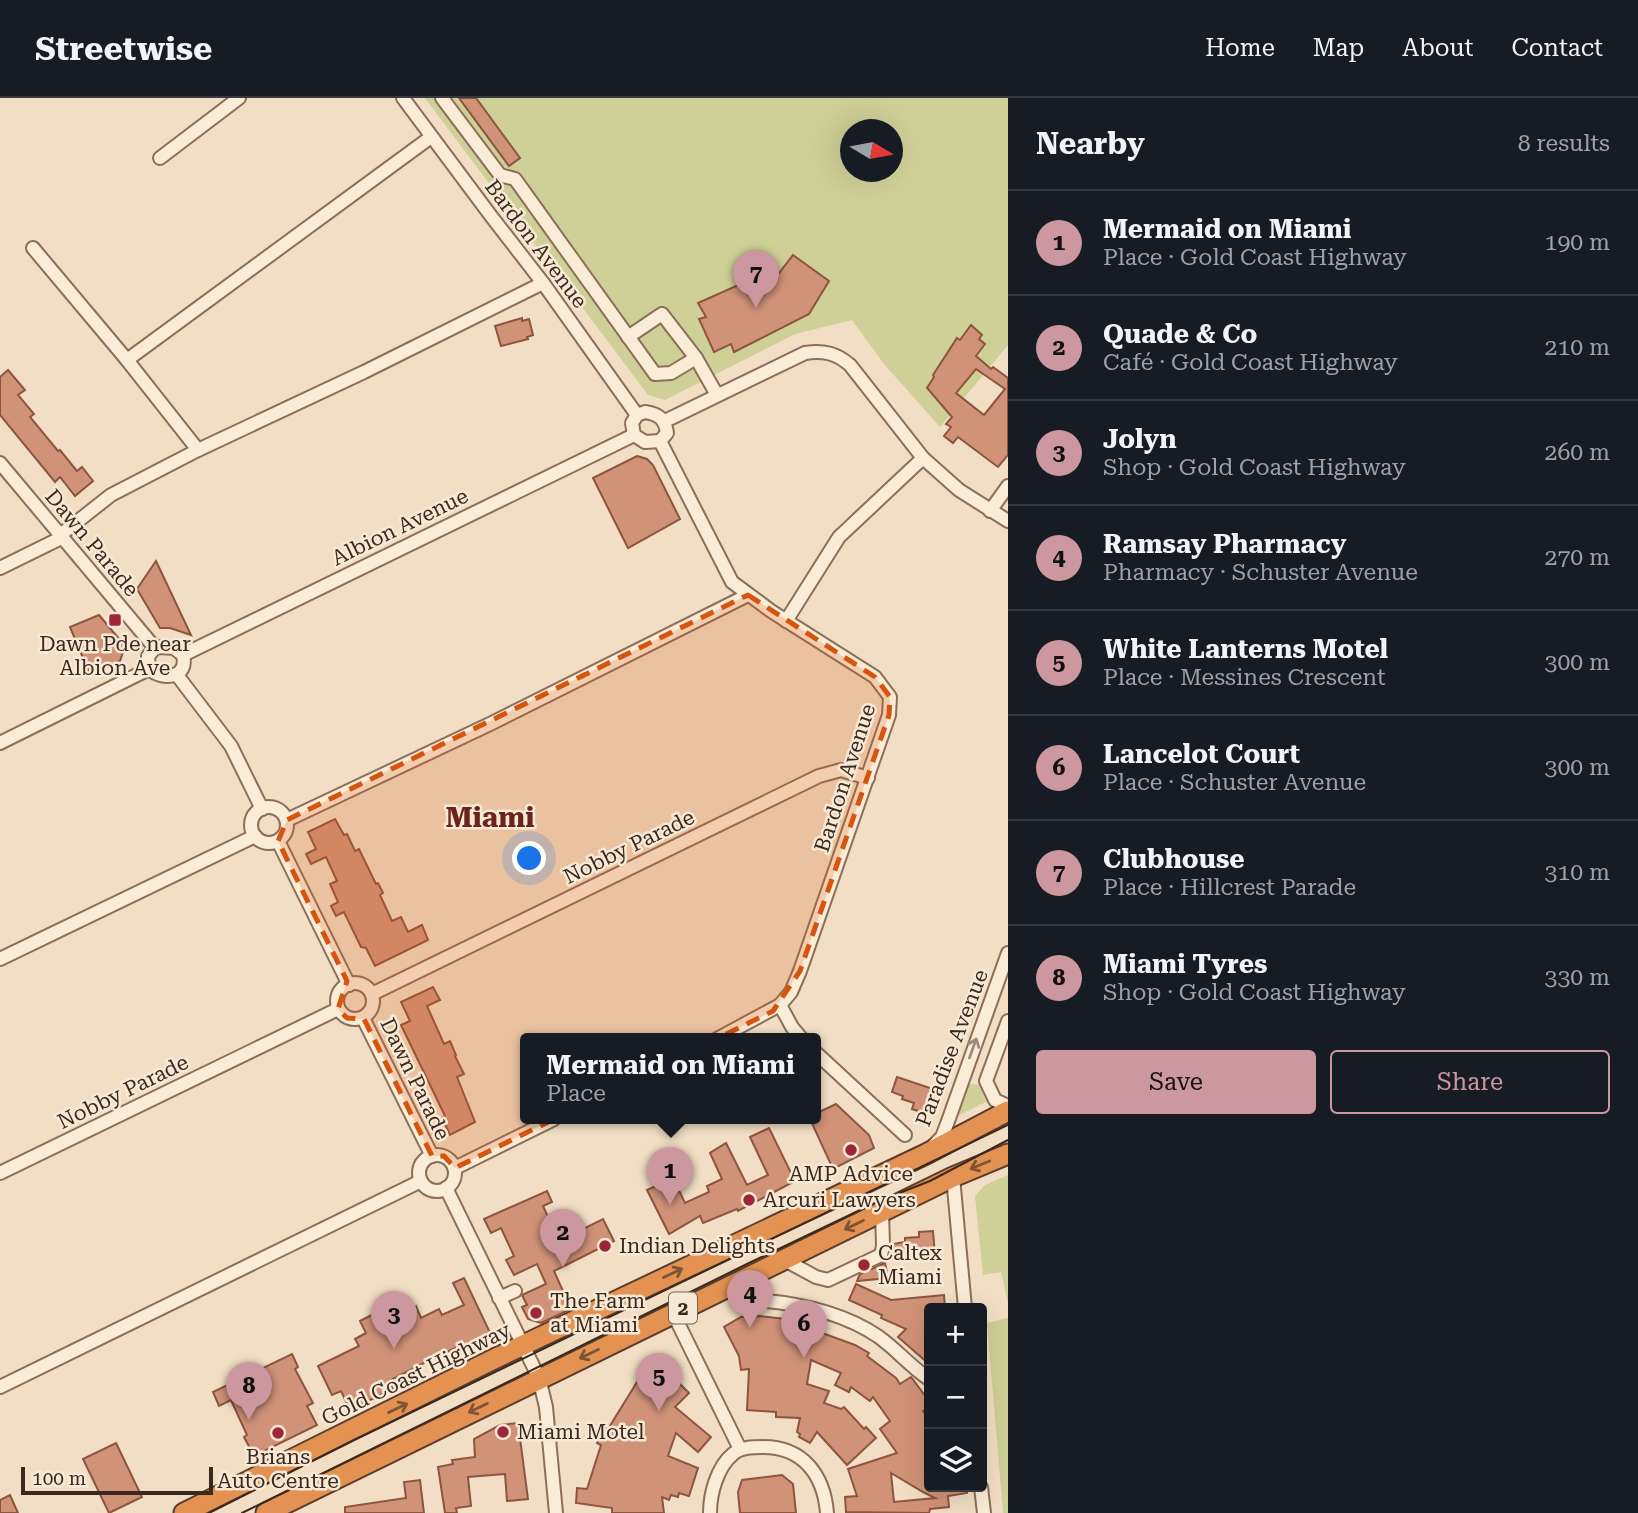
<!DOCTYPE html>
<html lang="en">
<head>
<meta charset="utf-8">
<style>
  body { margin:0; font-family:"Roboto Serif",serif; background:#242831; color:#f1f3f6 }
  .controls { position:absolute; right:21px; bottom:21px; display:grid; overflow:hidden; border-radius:7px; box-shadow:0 7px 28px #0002 }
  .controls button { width:63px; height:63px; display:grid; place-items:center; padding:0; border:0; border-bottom:2px solid #363941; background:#171b24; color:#f1f3f6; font:35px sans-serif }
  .compass { position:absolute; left:840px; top:21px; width:63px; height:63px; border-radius:50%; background:#171b24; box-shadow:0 7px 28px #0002; rotate:100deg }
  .scale { position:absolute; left:21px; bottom:18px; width:192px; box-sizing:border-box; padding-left:7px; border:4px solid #3c291e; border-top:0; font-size:19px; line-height:24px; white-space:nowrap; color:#3c291e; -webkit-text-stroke:5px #f7e9d5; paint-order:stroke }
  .you { position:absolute; left:530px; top:761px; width:24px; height:24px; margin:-18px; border:5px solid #fff; border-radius:50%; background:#1a73e8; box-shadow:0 0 0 10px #1a73e833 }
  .badge { display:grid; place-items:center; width:46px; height:46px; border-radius:50%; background:#cc979f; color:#111; font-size:23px; font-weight:700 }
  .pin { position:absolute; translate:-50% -58px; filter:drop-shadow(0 2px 4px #0008) }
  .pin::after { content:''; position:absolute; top:37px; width:24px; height:21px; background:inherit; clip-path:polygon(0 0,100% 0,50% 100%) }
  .popup { position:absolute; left:520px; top:935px; width:301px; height:91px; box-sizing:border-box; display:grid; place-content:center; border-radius:7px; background:#171b24; filter:drop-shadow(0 2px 5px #0005); font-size:23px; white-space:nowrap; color:#9ea1a6 }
  .popup b { font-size:26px; color:#f1f3f6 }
  .popup::after { content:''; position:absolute; left:50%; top:100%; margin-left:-14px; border:14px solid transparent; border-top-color:#171b24 }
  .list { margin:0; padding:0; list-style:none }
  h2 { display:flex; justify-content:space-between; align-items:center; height:91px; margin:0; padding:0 28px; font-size:30px }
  h2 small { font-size:23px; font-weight:400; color:#9ea1a6 }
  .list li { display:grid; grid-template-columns:46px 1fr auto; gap:21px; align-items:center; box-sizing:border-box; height:105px; padding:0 28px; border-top:2px solid #363941 }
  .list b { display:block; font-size:26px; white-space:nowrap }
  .list p { margin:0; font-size:23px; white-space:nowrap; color:#9ea1a6 }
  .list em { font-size:23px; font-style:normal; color:#9ea1a6 }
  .actions { display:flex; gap:14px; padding:21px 28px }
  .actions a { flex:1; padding:16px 0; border:2px solid #cc979f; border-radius:7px; text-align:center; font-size:24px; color:#cc979f }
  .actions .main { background:#cc979f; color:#111 }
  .icon { flex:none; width:38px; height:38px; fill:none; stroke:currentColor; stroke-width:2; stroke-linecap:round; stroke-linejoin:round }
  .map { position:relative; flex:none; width:1008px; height:1415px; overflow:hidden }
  header { display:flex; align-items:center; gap:42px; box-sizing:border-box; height:98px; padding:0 35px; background:#171b24; border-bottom:2px solid #363941 }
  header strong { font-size:33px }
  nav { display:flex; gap:38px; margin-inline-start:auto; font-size:24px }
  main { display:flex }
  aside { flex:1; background:#171b24 }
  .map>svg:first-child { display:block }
</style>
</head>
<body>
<header>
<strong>Streetwise</strong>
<nav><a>Home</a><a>Map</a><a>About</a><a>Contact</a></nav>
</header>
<main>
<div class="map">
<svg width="1008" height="1415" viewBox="0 0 1008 1415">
  <rect width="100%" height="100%" fill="#f1dec4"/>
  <g fill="#cfd097" fill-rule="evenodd">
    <path d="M425,0H1008V247L940,329L884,266L852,222L795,236L665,302L648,297ZM850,32H892V74H850Z"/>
    <polygon points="965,985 979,987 986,1004 955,1019"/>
    <polygon points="1008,1077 1008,1205 1001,1174 983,1177 975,1098 985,1087"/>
    <polygon points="1008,1220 1008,1415 1003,1415 987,1225"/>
  </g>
  <g fill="#d19378" stroke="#8d543e" stroke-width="2" fill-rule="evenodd">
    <polygon points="459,0 476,0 520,60 509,68"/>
    <polygon points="793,157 829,183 809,216 734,254 731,246 714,254 699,221 706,219 698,205 770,173 776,179"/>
    <polygon points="522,220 522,223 529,221 533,237 527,239 528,241 501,248 495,228"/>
    <path d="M971,227L982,237L979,241L985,246L976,258L991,271L993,269L1008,280V357L998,369L958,339L953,345L944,338L951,329L946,326L952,319L927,290L934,279L933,277L957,240L960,242ZM976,271L1005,291L984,317L956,295Z"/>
    <polygon points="8,272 25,292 18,297 34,316 30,319 58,353 60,352 77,373 82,369 93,383 75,398 60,379 55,384 0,317 0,279"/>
    <polygon points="637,358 647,361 653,367 680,421 628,450 593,380"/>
    <polygon points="156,463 191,537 170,530 160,530 137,491"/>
    <polygon points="99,517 125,548 120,563 90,577 70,529"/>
    <polygon points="335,721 344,737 347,736 355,753 359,751 376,786 378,785 383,795 380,797 392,823 401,819 408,834 422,827 428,842 375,868 366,850 361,849 344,814 336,818 331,808 338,804 330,786 337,783 326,759 311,766 306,756 316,751 308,734"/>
    <polygon points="433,889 440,902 427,908 444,946 450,943 456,957 455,958 464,976 457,979 475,1024 450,1037 442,1020 445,1018 401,927 410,923 401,904"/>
    <polygon points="897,979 933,991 924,1015 912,1011 914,1005 902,1001 903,998 892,994"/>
    <polygon points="836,1006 869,1037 874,1050 833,1071 810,1021 815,1021 815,1016"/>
    <polygon points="769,1030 795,1083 738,1113 737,1111 703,1125 700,1118 669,1136 647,1092 673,1080 685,1105 709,1094 707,1088 722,1081 710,1055 726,1045 747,1087 768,1077 750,1039"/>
    <polygon points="547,1093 552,1104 543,1108 559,1143 603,1121 614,1143 554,1173 571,1211 541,1225 528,1221 522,1209 527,1207 522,1197 546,1186 537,1166 514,1177 506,1162 514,1158 501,1130 491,1135 484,1121"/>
    <polygon points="933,1133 935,1157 894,1161 893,1146 905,1144 905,1140 919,1139 919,1134"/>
    <polygon points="885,1165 888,1180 857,1183 860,1176"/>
    <polygon points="464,1180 493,1241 461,1256 457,1249 422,1266 389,1283 393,1291 350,1312 341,1293 332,1297 318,1268 359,1248 355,1241 366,1235 360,1223 379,1213 385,1223 416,1208 421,1220 439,1211 442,1217 464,1207 453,1185"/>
    <polygon points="856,1186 891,1202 944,1197 945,1210 929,1210 929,1266 898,1239 906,1231 881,1220 882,1217 849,1202"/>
    <path d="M759,1218L793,1222L792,1230L825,1236L855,1247L869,1255L867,1258L896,1280L900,1286L911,1279L929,1303V1310L923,1313L929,1323V1389H967V1395L948,1398L949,1409L930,1411L929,1415L846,1414L845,1399L857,1398L848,1371L897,1355L880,1331L890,1323L873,1299L870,1303L851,1289L849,1294L835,1287L841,1275L811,1262L807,1286L829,1293L824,1305L841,1311L844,1309L864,1331L866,1329L876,1340L847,1367L817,1334L810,1345L799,1339L800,1336L797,1334L800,1320L776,1319V1314L747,1312L749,1271L741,1272L739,1258L724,1229L741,1219ZM891,1375L923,1394L935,1400L894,1404Z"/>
    <polygon points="292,1256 298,1269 295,1271 313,1305 307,1308 317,1327 254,1358 244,1339 247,1337 231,1302 219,1308 213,1294"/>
    <polygon points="637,1284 660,1302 678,1284 689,1295 675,1309 711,1339 698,1354 676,1335 668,1358 698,1370 689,1398 679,1395 678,1399 671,1397 669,1402 662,1399 664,1415 612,1415 612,1410 576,1405 577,1390 587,1391 601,1347 597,1345 605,1329 608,1331"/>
    <polygon points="518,1325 528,1401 507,1403 505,1376 468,1379 471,1408 456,1410 457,1415 445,1415 438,1369 453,1366 452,1362 475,1359 474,1341 500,1327"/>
    <polygon points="116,1345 142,1399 109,1415 83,1361"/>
    <polygon points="782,1377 793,1386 796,1415 740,1415 738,1394 742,1382"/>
    <polygon points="420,1382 424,1415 345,1415 345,1409 406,1400 404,1384"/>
    <polygon points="10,1397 18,1415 0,1415 0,1402"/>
  </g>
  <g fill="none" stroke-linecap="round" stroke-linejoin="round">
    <defs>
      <g id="minor">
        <polyline points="403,0 491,118 543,185 637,317"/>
        <polyline points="442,0 500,77 515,81 655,276 671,275 696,260 717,297"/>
        <polyline points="160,60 239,0"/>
        <polyline points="33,150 127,262 198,352"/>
        <polyline points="628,239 662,216 696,260"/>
        <polyline points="127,262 431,39"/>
        <path d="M645,314C659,316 665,321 667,335L660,343L645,344L634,337L632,325L637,317Z"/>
        <path d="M665,323L805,255C823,252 836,255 850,267L923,360L959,392L1008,423"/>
        <polyline points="660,343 732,484 771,513 875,579 890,599 889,617 800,873 791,894 780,907 792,929 802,941"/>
        <polyline points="0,365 155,550"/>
        <polyline points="990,413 1008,388"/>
        <polyline points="59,438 111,397 198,352 364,274 543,185"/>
        <polyline points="0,470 61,440"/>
        <polyline points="786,523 839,439 923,360"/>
        <path d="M161,549L174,550L183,557C189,580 163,583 149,571L148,558L155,550Z"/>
        <polyline points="183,557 634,337"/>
        <polyline points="177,577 231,648 262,711"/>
        <polyline points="0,645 149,571"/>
        <circle cx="269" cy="727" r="18"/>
        <polyline points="287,722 490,626 748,497"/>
        <polyline points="278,743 349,887"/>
        <polyline points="0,861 255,738"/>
        <circle cx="355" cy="903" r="18"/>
        <polyline points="372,896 819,678 841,672 868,680"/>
        <polyline points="363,920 432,1058"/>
        <polyline points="1008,923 986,983 995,1002 1008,1008"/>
        <polyline points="717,941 780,907"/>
        <polyline points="815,954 905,1037"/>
        <polyline points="933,1048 942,1039 947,1026 1008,855"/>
        <circle cx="437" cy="1075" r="18"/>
        <polyline points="455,1070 554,1021"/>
        <polyline points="0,1075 338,911"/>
        <polyline points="953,1079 965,1210"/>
        <polyline points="446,1090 539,1280 546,1309 556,1415"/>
        <polyline points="783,1161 816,1179 828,1182 881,1157 883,1148 882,1113"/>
        <polyline points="499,1200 515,1193"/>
        <path d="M755,1202C797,1205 844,1215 879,1239C897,1252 911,1269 929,1281"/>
        <polyline points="673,1215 740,1351"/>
        <polyline points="0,1289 421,1083"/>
        <polyline points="981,1389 984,1415"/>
        <path d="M710,1415C710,1396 717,1369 733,1356C741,1349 753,1349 763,1349C804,1349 824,1378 827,1415"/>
      </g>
      <g id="highway">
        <polyline points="184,1415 494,1261 926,1056 1008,1013"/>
        <polyline points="266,1415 953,1079 1008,1056"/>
      </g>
    </defs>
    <use href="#minor" stroke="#8d6f59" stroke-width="16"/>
    <use href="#highway" stroke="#5a3d2e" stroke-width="23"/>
    <use href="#minor" stroke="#fbecd8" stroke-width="12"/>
    <use href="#highway" stroke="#e49252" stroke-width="19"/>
    <g stroke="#3c291e" stroke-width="2">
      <polyline points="209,1415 354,1342 1008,1027"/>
      <polyline points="242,1415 749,1165 879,1103 930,1083 1008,1042"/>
    </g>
  </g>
  <defs><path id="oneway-shaft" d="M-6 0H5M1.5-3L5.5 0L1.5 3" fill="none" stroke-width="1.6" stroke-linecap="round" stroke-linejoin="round" transform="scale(1.75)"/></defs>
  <use stroke="#9c8a7b" href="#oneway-shaft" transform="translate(973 950) rotate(-70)"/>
  <g stroke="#7f5333">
    <use href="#oneway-shaft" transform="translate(980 1067) rotate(158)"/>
    <use href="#oneway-shaft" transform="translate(854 1127) rotate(154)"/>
    <use href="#oneway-shaft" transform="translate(673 1175) rotate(-26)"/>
    <use href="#oneway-shaft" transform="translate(589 1256) rotate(154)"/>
    <use href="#oneway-shaft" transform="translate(398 1310) rotate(-26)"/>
    <use href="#oneway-shaft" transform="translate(478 1310) rotate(154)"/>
  </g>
  <path fill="#d7540e" fill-opacity="0.2" stroke="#d7540e" stroke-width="5" stroke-dasharray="14 9" stroke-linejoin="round" d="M748,497L875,579L890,599L889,617L800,873L773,913L455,1070L444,1058H432L364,921L347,920L338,911L347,883L278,743L287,722Z"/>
  <g fill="#9f2635" stroke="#f7e9d5" stroke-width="2.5">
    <rect x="108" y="515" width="14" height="14" rx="3.5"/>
    <circle cx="851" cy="1052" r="7"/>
    <circle cx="749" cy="1102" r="7"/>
    <circle cx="605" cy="1148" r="7"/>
    <circle cx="864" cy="1167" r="7"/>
    <circle cx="536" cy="1215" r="7"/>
    <circle cx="503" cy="1334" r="7"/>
    <circle cx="278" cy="1335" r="7"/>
  </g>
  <g text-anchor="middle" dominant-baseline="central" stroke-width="5" stroke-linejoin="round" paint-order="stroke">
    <rect fill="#f7e9d5" stroke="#746355" stroke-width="2" x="669" y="1194.5" width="28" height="31" rx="5"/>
    <g font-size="19" font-weight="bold" fill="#3c291e">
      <text x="683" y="1210">2</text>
    </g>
    <g font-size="21" fill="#3c291e" stroke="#f7e9d5">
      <text transform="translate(536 146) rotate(53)">Bardon Avenue</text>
      <text transform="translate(400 429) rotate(-26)">Albion Avenue</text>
      <text transform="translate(92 445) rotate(50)">Dawn Parade</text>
      <text transform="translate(845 680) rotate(-72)">Bardon Avenue</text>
      <text transform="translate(629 749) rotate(-26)">Nobby Parade</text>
      <text transform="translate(952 950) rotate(-69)">Paradise Avenue</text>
      <text transform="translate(415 981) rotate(64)">Dawn Parade</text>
      <text transform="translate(123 994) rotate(-26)">Nobby Parade</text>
      <text transform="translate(416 1276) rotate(-26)">Gold Coast Highway</text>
    </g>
    <g font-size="21" fill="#3c291e" stroke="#f7e9d5" text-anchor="start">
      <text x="115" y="546" text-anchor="middle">Dawn Pde near<tspan x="115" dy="24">Albion Ave</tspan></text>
      <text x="851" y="1076" text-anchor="middle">AMP Advice</text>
      <text x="763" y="1102">Arcuri Lawyers</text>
      <text x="619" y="1148">Indian Delights</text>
      <text x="878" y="1155">Caltex<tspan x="878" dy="24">Miami</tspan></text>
      <text x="550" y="1203">The Farm<tspan x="550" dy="24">at Miami</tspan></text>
      <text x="517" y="1334">Miami Motel</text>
      <text x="278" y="1359" text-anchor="middle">Brians<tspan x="278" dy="24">Auto Centre</tspan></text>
    </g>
    <g font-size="28" font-weight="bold" fill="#6b231b" stroke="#f7e9d5">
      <text x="490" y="719">Miami</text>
    </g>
  </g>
</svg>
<div class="controls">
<button>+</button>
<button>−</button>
<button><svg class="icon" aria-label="layers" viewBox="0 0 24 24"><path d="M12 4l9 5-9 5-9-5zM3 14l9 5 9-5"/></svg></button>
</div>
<svg class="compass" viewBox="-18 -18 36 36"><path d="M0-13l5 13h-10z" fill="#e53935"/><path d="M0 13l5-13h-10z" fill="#9ea1a6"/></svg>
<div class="scale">100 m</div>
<div class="you"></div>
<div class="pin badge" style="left:670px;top:1107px">1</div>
<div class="popup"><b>Mermaid on Miami</b>Place</div>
<div class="pin badge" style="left:563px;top:1169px">2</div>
<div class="pin badge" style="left:394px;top:1251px">3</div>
<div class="pin badge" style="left:750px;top:1230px">4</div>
<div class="pin badge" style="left:659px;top:1313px">5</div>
<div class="pin badge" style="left:804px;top:1260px">6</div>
<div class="pin badge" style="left:756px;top:210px">7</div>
<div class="pin badge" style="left:249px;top:1322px">8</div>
</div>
<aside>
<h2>Nearby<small>8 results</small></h2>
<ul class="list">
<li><span class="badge">1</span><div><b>Mermaid on Miami</b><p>Place · Gold Coast Highway</p></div><em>190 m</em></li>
<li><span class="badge">2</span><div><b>Quade &amp; Co</b><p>Café · Gold Coast Highway</p></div><em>210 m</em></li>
<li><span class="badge">3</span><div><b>Jolyn</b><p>Shop · Gold Coast Highway</p></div><em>260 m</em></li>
<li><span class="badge">4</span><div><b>Ramsay Pharmacy</b><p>Pharmacy · Schuster Avenue</p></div><em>270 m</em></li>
<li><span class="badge">5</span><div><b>White Lanterns Motel</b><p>Place · Messines Crescent</p></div><em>300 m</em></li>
<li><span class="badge">6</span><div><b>Lancelot Court</b><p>Place · Schuster Avenue</p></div><em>300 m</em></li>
<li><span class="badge">7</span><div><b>Clubhouse</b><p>Place · Hillcrest Parade</p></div><em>310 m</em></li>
<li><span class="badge">8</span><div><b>Miami Tyres</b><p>Shop · Gold Coast Highway</p></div><em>330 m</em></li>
</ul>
<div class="actions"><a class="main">Save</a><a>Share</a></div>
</aside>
</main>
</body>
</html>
